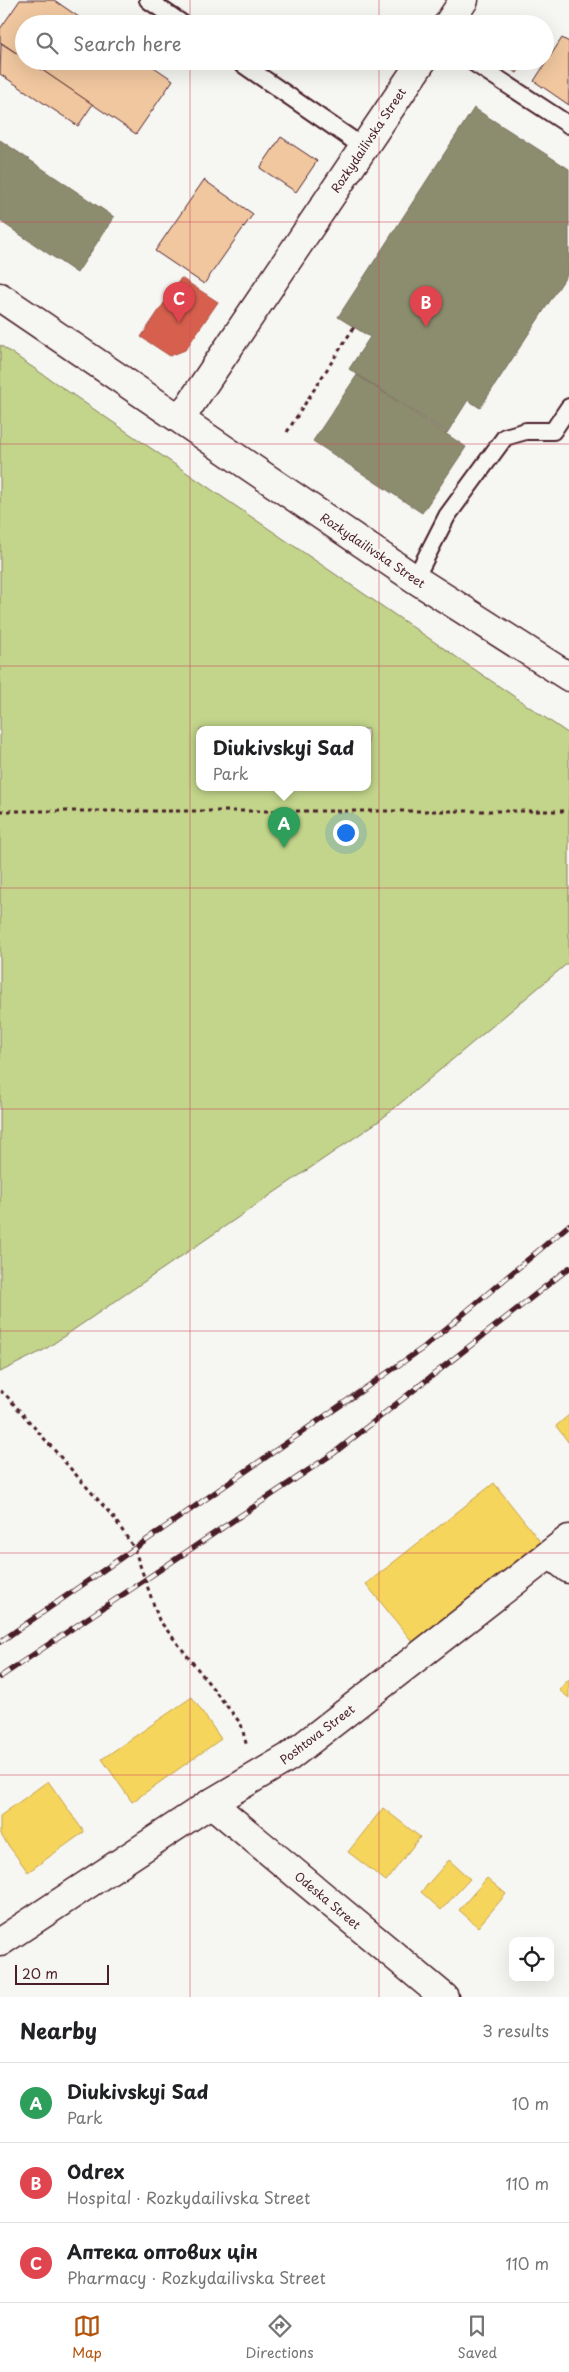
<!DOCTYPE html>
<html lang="en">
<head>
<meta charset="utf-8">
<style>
  body { margin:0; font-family:"Playpen Sans",sans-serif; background:#f6f6f6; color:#202124 }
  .controls { position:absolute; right:15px; bottom:15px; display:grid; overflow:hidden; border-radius:10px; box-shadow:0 5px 20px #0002 }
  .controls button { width:45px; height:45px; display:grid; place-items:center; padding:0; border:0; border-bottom:1px solid #e0e0e0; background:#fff; color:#202124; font:25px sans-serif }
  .scale { position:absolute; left:15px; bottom:12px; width:94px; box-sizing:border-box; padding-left:5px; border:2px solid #4a1f2b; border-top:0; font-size:14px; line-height:18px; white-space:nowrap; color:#4a1f2b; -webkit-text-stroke:4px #f6f6f2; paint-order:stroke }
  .you { position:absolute; left:345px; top:832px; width:18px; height:18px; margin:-12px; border:4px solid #fff; border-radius:50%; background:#1a73e8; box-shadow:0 0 0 8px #1a73e833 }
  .badge { display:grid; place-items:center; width:32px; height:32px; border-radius:50%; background:#b45309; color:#fff; font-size:16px; font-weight:700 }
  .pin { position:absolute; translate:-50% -41px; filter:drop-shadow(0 1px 2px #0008) }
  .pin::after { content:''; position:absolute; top:26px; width:18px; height:15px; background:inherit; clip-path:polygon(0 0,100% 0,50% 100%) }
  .popup { position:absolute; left:196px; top:726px; width:175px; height:65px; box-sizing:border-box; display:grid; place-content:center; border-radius:10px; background:#fff; filter:drop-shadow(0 1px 4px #0005); font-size:16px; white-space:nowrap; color:#757577 }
  .popup b { font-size:19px; color:#202124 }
  .popup::after { content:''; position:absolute; left:50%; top:100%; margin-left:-10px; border:10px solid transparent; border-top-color:#fff }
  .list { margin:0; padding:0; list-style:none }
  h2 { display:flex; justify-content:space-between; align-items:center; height:65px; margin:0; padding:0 20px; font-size:21px }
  h2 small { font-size:16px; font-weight:400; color:#757577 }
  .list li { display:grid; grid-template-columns:32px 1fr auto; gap:15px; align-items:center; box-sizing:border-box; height:80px; padding:0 20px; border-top:1px solid #e0e0e0 }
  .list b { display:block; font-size:19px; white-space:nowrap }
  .list p { margin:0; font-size:16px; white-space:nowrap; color:#757577 }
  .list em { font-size:16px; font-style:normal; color:#757577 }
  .icon { flex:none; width:28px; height:28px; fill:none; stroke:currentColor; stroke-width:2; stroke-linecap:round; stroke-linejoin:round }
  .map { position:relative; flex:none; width:569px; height:1997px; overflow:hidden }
  .search { position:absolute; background:#fff; box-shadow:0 5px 20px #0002; left:15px; right:15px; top:15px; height:55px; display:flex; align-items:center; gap:12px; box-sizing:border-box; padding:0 18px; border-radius:28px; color:#757577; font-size:19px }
  .sheet { height:305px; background:#fff }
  nav { display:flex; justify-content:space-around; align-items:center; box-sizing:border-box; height:70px; border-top:1px solid #e0e0e0; background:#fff; font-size:14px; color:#757577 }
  nav a { display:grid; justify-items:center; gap:2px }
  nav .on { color:#b45309 }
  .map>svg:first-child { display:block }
</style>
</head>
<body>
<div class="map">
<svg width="569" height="1997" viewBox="0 0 569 1997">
  <rect width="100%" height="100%" fill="#f6f6f2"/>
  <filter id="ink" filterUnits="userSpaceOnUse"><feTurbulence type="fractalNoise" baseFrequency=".02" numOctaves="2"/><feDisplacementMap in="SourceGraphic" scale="10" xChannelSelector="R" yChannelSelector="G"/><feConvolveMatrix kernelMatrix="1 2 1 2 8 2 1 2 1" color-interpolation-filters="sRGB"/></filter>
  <g filter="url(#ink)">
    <path fill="#c2d58a" stroke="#867a5a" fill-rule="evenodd" d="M0,345L569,734V962L379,1121L44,1350L0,1372ZM200,729H368V787H200Z"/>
    <g fill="#f6d55c" stroke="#c29e4d">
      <polygon points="569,1415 569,1443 556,1426"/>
      <polygon points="494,1483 542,1544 415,1645 366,1584"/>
      <polygon points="569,1679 569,1698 559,1690"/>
      <polygon points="192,1697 221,1739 132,1802 102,1759"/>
      <polygon points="48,1781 84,1832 28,1872 0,1834 0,1816"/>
      <polygon points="383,1808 420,1837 386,1881 348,1852"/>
      <polygon points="449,1860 470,1879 441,1910 421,1892"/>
      <polygon points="487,1878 506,1894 478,1927 459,1910"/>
    </g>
    <polygon fill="#d6604d" stroke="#ac4c43" points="181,278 218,302 185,350 170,356 141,337"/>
    <g fill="#8c8c6e" stroke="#786b5a">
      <polygon points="474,108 569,169 569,272 480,408 468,400 447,433 349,369 370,337 338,317"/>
      <polygon points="0,140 114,217 77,273 0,221"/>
      <polygon points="357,375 466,447 422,513 313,441"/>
    </g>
    <g fill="#f0c79f" stroke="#4a1f2b">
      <polygon points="20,0 54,0 89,24 24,24 24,58 0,42 0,29"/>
      <polygon points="562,38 569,42 569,105 534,81"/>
      <polygon points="1,43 24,58 24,61 29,61 93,104 78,126 0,74"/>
      <polygon points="29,61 145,61 173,80 136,134"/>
      <polygon points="497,61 524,61 517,73"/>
      <polygon points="281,137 317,161 296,192 260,168"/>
      <polygon points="204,180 253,214 204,284 155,251"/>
    </g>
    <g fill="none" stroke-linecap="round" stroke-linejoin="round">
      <defs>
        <g id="service">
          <polyline points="148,0 183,24"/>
          <polyline points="238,61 363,147"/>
          <polyline points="471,61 569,125"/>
          <polyline points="415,579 447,516 505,437 526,431 553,431 569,407"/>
        </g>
        <g id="minor">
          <polyline points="448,24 464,0"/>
          <polyline points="0,297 415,579 569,677"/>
          <polyline points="181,418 422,61"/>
          <polyline points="551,1555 569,1569"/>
          <polyline points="211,1803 444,1997"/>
          <polyline points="0,1942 211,1803 289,1757 569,1539"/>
        </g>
      </defs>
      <use href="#service" stroke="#4a1f2b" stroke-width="20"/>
      <use href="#minor" stroke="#4a1f2b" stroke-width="31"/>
      <g stroke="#4a1f2b" stroke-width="3" stroke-dasharray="4 4" stroke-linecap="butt">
        <polyline points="287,432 354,327"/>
        <polyline points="0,811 569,811"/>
        <polyline points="0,1391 5,1394 114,1518 134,1548 159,1620 241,1724 247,1747"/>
      </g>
      <use href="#service" stroke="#f6f6f2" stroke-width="16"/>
      <use href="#minor" stroke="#f6f6f2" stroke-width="28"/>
      <defs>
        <g id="rail">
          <polyline points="0,1642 423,1348 569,1225"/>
          <polyline points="0,1677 334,1453 569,1268"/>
        </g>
      </defs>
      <use href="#rail" stroke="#4a1f2b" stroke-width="5.5"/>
      <use href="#rail" stroke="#f6f6f2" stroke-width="4" stroke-dasharray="11" stroke-linecap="butt"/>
    </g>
  </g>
  <path fill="none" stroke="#d1495b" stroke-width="1" stroke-opacity="0.55" d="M190,0V24M379,0V24M190,61V1997M379,61V1997M0,222H569M0,444H569M0,666H569M0,888H569M0,1109H569M0,1331H569M0,1553H569M0,1775H569"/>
  <g text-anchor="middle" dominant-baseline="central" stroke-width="5" stroke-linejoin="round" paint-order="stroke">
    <g font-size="12" fill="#4a1f2b" stroke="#f6f6f2">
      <text transform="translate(368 140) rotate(-56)">Rozkydailivska Street</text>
      <text transform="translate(373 550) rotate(34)">Rozkydailivska Street</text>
      <text transform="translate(317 1734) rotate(-37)">Poshtova Street</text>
      <text transform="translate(328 1900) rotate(40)">Odeska Street</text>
    </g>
  </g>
</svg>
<div class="controls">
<button><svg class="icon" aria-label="locate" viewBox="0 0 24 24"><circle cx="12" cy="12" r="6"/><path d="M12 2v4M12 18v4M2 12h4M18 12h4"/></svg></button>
</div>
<div class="scale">20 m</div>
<div class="you"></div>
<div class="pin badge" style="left:284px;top:848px;background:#2e9e5b">A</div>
<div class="popup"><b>Diukivskyi Sad</b>Park</div>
<div class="pin badge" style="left:426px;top:327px;background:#e0444e">B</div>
<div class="pin badge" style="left:179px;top:323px;background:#e0444e">C</div>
<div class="search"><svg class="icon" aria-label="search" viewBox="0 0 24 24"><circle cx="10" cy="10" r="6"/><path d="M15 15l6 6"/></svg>Search here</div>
</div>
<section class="sheet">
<h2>Nearby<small>3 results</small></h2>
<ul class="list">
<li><span class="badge" style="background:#2e9e5b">A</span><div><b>Diukivskyi Sad</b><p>Park</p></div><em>10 m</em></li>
<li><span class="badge" style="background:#e0444e">B</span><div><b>Odrex</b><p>Hospital · Rozkydailivska Street</p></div><em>110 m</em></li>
<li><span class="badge" style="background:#e0444e">C</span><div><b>Аптека оптових цін</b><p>Pharmacy · Rozkydailivska Street</p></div><em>110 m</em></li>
</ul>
</section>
<nav>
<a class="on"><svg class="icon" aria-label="map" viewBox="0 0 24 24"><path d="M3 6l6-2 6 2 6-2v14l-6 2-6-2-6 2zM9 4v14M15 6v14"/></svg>Map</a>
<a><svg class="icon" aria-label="directions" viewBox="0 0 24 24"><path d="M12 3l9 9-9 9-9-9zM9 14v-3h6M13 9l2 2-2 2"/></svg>Directions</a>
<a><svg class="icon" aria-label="saved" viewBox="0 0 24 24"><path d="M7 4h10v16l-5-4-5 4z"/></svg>Saved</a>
</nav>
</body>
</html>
